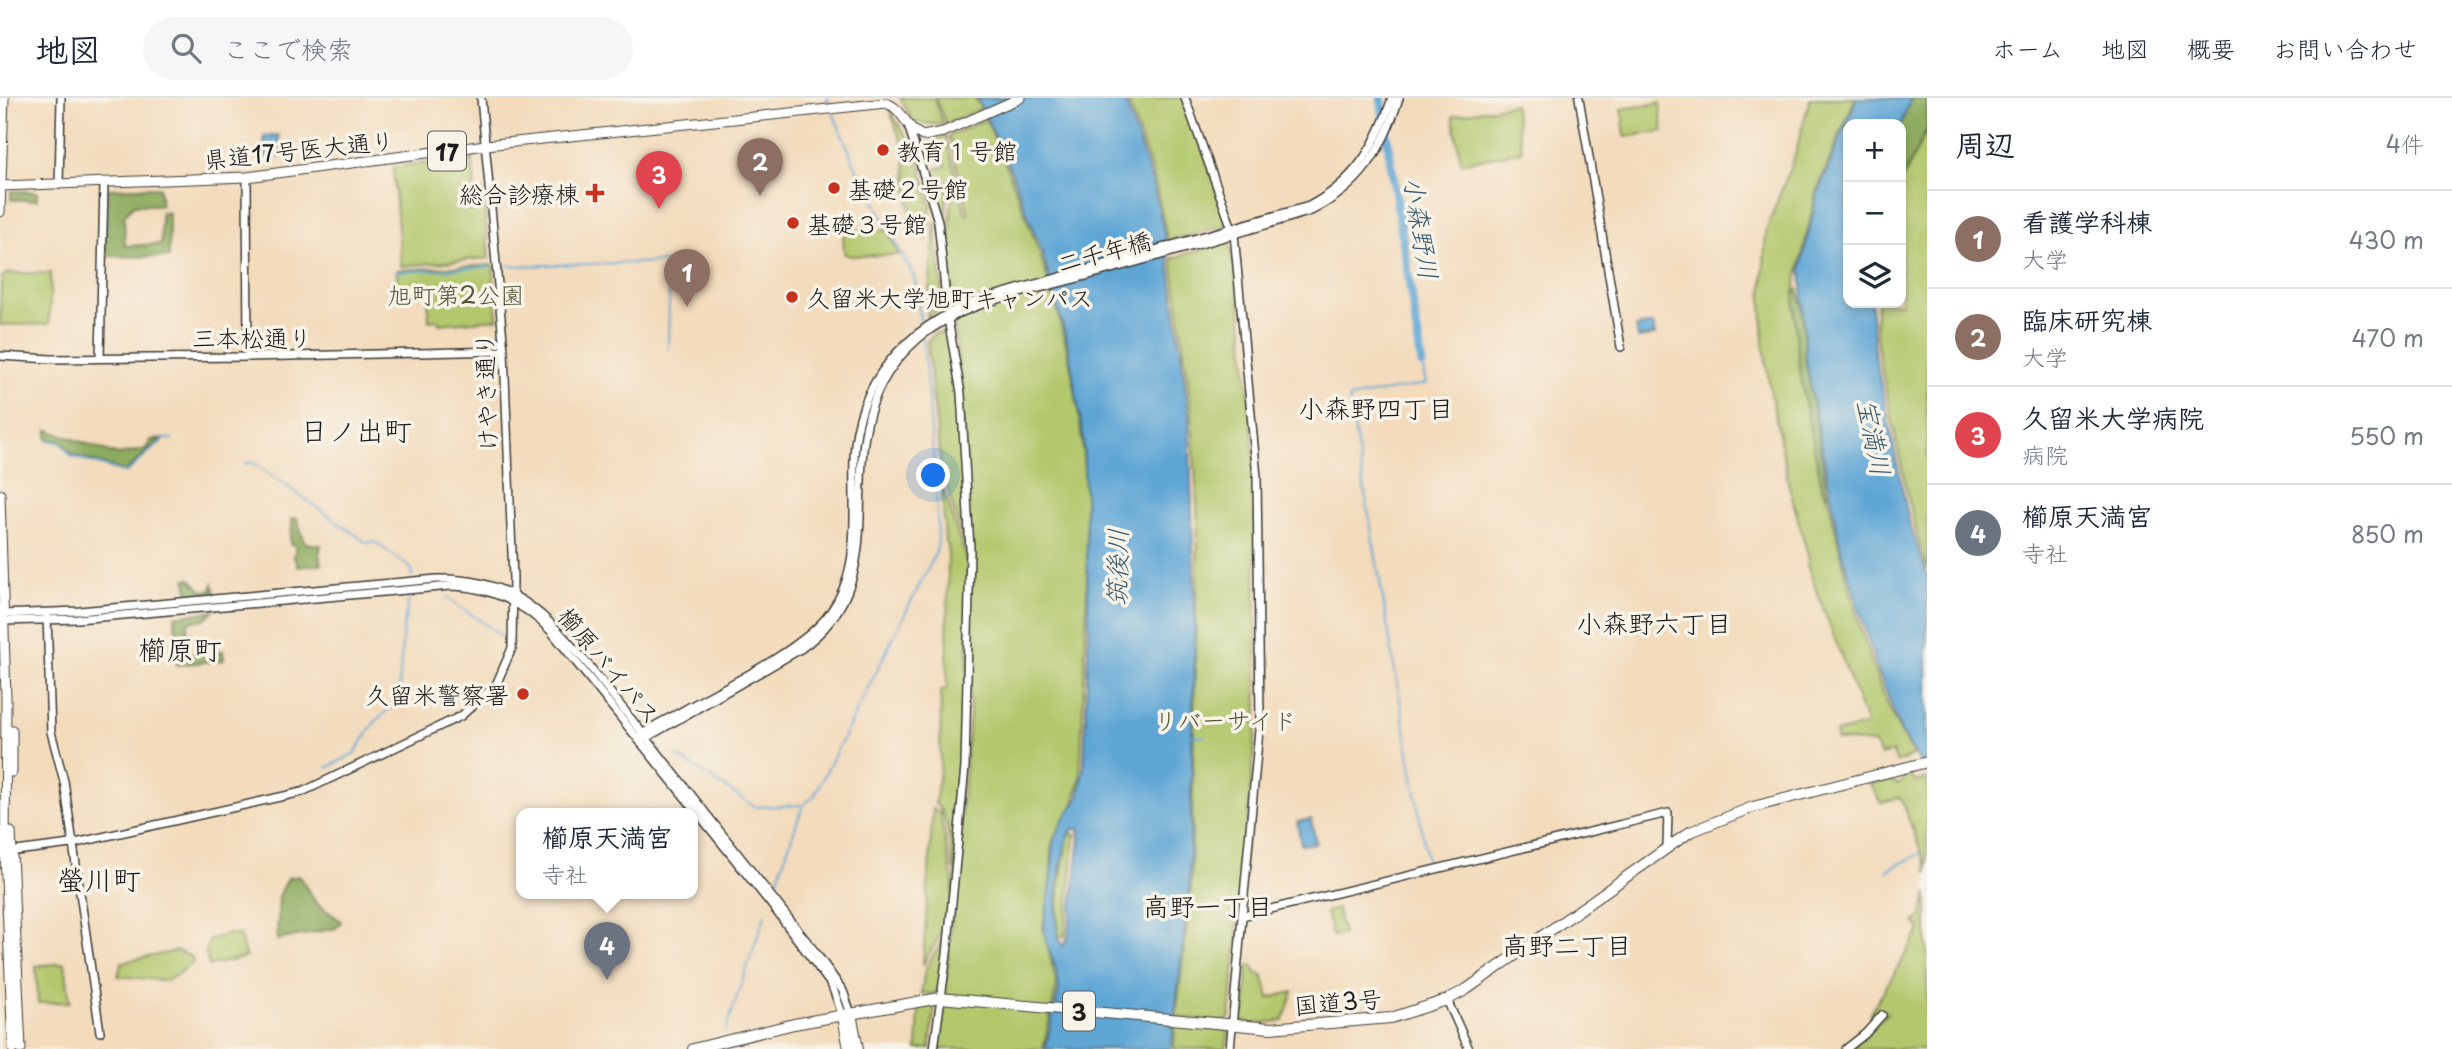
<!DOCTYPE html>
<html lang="ja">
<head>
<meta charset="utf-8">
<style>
  body { margin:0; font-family:"Playpen Sans","Klee One",sans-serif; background:#f6f6f7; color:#1f2937 }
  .controls { position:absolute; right:21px; top:21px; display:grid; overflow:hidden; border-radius:14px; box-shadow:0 4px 10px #0003 }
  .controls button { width:63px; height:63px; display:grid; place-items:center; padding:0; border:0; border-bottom:2px solid #e0e1e3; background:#fff; color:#1f2937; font:35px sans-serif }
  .you { position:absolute; left:934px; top:378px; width:24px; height:24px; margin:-18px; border:5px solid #fff; border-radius:50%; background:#1a73e8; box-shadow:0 0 0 10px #1a73e833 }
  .badge { display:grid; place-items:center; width:46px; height:46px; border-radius:50%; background:#2563eb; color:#fff; font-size:23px; font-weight:700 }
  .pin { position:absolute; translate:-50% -58px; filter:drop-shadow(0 2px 4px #0008) }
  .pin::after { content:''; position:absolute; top:37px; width:24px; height:21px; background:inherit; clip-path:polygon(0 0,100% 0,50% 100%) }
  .popup { position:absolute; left:516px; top:710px; width:182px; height:91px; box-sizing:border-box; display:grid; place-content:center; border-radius:14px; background:#fff; filter:drop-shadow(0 2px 5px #0005); font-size:23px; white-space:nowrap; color:#747a83 }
  .popup b { font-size:26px; color:#1f2937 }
  .popup::after { content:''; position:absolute; left:50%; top:100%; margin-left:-14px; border:14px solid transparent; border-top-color:#fff }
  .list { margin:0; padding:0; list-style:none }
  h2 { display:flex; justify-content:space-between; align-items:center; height:91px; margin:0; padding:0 28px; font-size:30px }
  h2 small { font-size:23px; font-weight:400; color:#747a83 }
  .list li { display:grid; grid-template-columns:46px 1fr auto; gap:21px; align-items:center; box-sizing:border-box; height:98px; padding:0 28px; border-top:2px solid #e0e1e3 }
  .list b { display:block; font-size:26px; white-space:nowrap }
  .list p { margin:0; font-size:23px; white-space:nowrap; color:#747a83 }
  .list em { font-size:23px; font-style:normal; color:#747a83 }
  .icon { flex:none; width:38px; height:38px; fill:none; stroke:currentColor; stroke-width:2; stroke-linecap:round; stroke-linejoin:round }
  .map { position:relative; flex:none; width:1927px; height:951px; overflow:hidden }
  header { display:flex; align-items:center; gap:42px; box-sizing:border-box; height:98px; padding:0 35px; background:#fff; border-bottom:2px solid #e0e1e3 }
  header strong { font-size:33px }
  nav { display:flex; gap:38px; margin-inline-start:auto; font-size:24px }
  .search { width:490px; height:63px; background:#f6f6f7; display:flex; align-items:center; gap:18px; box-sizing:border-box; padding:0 24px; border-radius:38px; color:#747a83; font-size:26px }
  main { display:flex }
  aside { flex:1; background:#fff }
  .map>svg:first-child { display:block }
</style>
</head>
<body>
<header>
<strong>地図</strong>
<div class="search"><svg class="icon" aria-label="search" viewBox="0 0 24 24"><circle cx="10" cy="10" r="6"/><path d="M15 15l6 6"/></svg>ここで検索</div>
<nav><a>ホーム</a><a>地図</a><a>概要</a><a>お問い合わせ</a></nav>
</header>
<main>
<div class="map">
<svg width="1927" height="951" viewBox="0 0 1927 951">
  <rect width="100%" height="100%" fill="#f7f3e8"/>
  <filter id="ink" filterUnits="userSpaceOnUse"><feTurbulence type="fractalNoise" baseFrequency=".0143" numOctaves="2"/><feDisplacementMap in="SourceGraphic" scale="14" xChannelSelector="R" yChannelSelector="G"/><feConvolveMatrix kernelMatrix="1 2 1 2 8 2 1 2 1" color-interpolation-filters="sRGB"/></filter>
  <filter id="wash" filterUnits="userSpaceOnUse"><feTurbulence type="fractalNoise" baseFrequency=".00686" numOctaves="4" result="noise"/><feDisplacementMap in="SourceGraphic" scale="28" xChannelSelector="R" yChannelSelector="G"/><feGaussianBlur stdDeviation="1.57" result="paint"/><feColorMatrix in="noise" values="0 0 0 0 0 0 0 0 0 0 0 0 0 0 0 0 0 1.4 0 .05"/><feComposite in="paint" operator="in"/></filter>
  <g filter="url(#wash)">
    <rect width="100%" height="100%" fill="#f3dbbc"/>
    <g fill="#b3c86d" stroke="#687244" stroke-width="2">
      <polygon points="900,0 934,0 943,27 913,24"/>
      <polygon points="936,0 975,0 981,11 946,26"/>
      <polygon points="1127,0 1183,0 1201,45 1227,127 1168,143 1154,80"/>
      <path d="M1810,0H1855L1816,94L1794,195L1823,393L1828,399C1845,476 1871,591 1914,657L1897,665L1892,654L1881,657L1873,645L1837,642L1835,635L1865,628L1866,624L1807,467L1809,461L1789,388L1771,296L1764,249L1762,201L1766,133L1795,57Z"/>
      <polygon points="1660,5 1663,33 1625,39 1622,11"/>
      <polygon points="1514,6 1522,53 1461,65 1453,18"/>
      <polygon points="889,11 917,55 931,107 927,143 917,117 910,113 904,51"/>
      <path d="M986,21C1030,121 1070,227 1081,336C1093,450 1084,568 1080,682L1074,705L1053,742L1048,805L1043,829L1057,887L1043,951H936L945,896L970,615L968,494L967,574L954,773C950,755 950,717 935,706L940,672L941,592L947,591L948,447L945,445L942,387L967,465V455L941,369L927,243L935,235H944L950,241L967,369L949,156L952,86L956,80L966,117L969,116L949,38Z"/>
      <path d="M1927,31V472C1911,419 1901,365 1890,311C1883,277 1872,239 1877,205H1901V84Z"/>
      <polygon points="945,37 955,74 948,83 944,143 928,74 946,68 937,41"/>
      <polygon points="472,60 475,92 483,92 489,160 401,168 393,69"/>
      <polygon points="935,124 943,196 941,210 927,219"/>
      <polygon points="854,132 887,132 899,157 849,158 844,155 843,138"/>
      <polygon points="1230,144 1241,211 1254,355 1257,620 1230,919 1225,924 1176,919 1191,792 1198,424 1192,316 1172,160"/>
      <polygon points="493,167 497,221 439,226 438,222 429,223 428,194 397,194 397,172"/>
      <polygon points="8,175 51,175 49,226 0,227 1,180"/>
      <polygon points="1911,678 1916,684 1927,680 1927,776 1926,767 1902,703 1899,699 1881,705 1870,686 1888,682 1899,686 1904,679"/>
      <polygon points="933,710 940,715 953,785 950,818 923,867"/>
      <path d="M1069,735L1075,737L1065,838H1058C1056,802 1061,770 1069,735Z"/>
      <polygon points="1927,795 1927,951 1851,951 1888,915 1870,916 1920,832 1914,824 1921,820"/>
      <polygon points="1337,811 1343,836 1332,838 1326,814"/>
      <polygon points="228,836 239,837 246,859 209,868 206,855 209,842"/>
      <polygon points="945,838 939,892 932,896 921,895 925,872"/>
      <polygon points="177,853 192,859 193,865 167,883 118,878 122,864"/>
      <polygon points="65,865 70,904 38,905 36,868"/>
      <polygon points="1248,867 1252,867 1257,876 1263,877 1269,900 1293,894 1283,923 1254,926 1238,922 1237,916 1245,914"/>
      <polygon points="935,906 930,951 917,951 919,910"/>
      <polygon points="1175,928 1225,932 1229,935 1226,951 1174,951"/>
    </g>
    <g fill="#8eac60" stroke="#55643e" stroke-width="2">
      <polygon points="1911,0 1927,0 1927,31 1901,84 1901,26"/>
      <polygon points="159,89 161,107 134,107 124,118 125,148 161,146 161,114 169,115 169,159 105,158 108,91"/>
      <polygon points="11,93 37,94 37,102 11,102"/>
      <path d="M1798,191L1802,208L1806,263L1828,399L1823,393C1809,327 1794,263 1794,195Z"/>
      <polygon points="48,332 118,357 146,351 151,342 161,341 125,374 72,356 61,343 47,341"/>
      <path d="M297,420L305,445L321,447L319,457L322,466L298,469L294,459L296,447L290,446C290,437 293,431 292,421Z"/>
      <polygon points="186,481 191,481 202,493 211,492 213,486 215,496 189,499"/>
      <polygon points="214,513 204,521 188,524 185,556 223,553 224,562 177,567 175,518"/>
      <polygon points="299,778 316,805 341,823 336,830 277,842 279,798 288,780"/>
    </g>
    <g fill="#5ea6d5" stroke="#3d6178" stroke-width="2" fill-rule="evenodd">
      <path d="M977,0H1124L1152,83L1167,147L1189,317L1195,516L1189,794L1171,951H1045L1059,891L1057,875L1045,841L1044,825L1052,782L1053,745L1062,724L1079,699L1084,667L1089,529L1083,337L1068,247L1042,154L1011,73ZM1073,731H1079L1080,740L1068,839L1063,848C1049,833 1060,747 1073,731Z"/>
      <polygon points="1857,0 1911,0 1901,26 1848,26 1848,205 1871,205 1875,258 1909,423 1927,478 1927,675 1902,635 1874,562 1840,447 1806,263 1801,168 1818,94"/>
      <polygon points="279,37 280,58 265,59 264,38"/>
      <polygon points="1653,226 1655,237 1638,240 1636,229"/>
      <polygon points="1311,721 1316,745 1301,747 1297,724"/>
    </g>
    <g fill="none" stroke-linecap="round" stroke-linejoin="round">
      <g stroke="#5ea6d5" stroke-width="2">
        <polyline points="827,0 830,7"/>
        <polyline points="833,15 856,69 915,181 921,228"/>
        <polyline points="506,168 670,164 668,250"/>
        <polyline points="395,174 491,169"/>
        <polyline points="1422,266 1426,286 1349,300 1428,768"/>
        <polyline points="47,342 61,345 71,358 126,375 164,341 173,341"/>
        <polyline points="244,366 253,364 367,445 375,444 412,471 412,478"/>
        <polyline points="446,499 506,541"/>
        <polyline points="1192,638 1205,638"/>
        <polyline points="677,658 755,709 803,707"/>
        <polyline points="327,670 355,655 374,625 392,608 399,591 403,530 410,496"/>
        <polyline points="1887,773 1921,755"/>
        <polyline points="775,788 803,707 814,698 936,454 938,443 936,386 923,241"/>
        <polyline points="726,931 765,817"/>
      </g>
      <polyline stroke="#5ea6d5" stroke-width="9" points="1381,0 1422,266"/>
    </g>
  </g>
  <g filter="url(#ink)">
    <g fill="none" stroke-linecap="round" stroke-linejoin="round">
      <defs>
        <g id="minor">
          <polyline points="1185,0 1234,136 1257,379 1260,621 1230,951"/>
          <polyline points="1579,0 1621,249"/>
          <polyline points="909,30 938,123 948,221 961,295 970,451 965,669 947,856 934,951"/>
          <polyline points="247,79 248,259"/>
          <polyline points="59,87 61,0"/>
          <polyline points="0,258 51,261 248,259 504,253"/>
          <polyline points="100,260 104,86"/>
          <path d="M1,516L79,513L437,481C513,479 545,516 591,570L816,855L843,893L851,916"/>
          <polyline points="47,518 51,634 64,683 100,934"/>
          <path d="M1,523L78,521L451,488C491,489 524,505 551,533L774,810L832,888L843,918"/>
          <path d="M639,640C650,628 669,621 684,612C726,588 801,553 829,516C863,471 852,413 854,361C856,283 907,230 976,203L1309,108C1355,84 1376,48 1392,0"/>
          <path d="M638,641L646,640L799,552C916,472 806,336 919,240C964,203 1028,194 1082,179C1158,158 1235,137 1311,113C1361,88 1383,52 1399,0"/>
          <polyline points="0,755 71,746 302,694 461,618 496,587 512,550 513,480 504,253 481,0"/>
          <polyline points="1242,818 1668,715 1667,749"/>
          <polyline points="1447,902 1469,951"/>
          <polyline points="1846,951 1865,936 1882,917"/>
        </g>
        <g id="major">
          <path d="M1,88L247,79L486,47L886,5C904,11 905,31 923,38L943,34L1020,0"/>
          <polyline points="0,114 4,0"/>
          <polyline points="0,396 6,600 5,755 13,951"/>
          <polyline points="12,632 12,674"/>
          <polyline points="11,734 21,951"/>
        </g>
        <g id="highway">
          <polyline points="851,916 858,951"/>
          <polyline points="843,918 849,951"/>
          <polyline points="693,951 794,926 940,900 1270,930 1391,920 1447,902 1467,891 1690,734 1753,709 1927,664"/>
        </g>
      </defs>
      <use href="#minor" stroke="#3c3934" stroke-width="10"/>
      <use href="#major" stroke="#3c3934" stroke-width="11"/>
      <use href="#highway" stroke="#3c3934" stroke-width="12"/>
      <use href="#minor" stroke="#fff" stroke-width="7"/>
      <use href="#major" stroke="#fff" stroke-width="9"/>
      <use href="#highway" stroke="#fff" stroke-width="10"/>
    </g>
  </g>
  <g fill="#c8321e" stroke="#f7f3e8" stroke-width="2.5">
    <circle cx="883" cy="52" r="7"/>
    <circle cx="834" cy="90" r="7"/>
    <path d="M591.5 84.5h7v7h7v7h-7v7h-7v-7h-7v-7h7z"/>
    <circle cx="793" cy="125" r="7"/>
    <circle cx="792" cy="199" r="7"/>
    <circle cx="523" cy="596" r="7"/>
  </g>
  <g text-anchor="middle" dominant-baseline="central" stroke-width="7" stroke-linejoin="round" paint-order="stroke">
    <g fill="#f7f3e8" stroke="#5e5c59" stroke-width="2">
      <rect x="428" y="33.5" width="38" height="39" rx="5"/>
      <rect x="1063" y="893.5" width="32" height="39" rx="5"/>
    </g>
    <g font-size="23" font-weight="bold" fill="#1c1c1c">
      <text x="447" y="53">17</text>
      <text x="1079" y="913">3</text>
    </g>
    <g font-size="24" fill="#1c1c1c" stroke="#f7f3e8">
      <text transform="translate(299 51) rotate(-6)">県道17号医大通り</text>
      <text transform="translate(1104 153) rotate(-15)">二千年橋</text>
      <text x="252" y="239">三本松通り</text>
      <text transform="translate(485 294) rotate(-92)">けやき通り</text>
      <text transform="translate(610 567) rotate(50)">櫛原バイパス</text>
      <text transform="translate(1338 903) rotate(-5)">国道3号</text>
    </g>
    <g font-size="24" fill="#1c1c1c" stroke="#f7f3e8" text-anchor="start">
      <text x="897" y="52">教育１号館</text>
      <text x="848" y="90">基礎２号館</text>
      <text x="579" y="95" text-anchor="end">総合診療棟</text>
      <text x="807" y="125">基礎３号館</text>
      <text x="806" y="199">久留米大学旭町キャンパス</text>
      <text x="509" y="596" text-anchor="end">久留米警察署</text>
    </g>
    <g font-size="24" fill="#515838" stroke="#f7f3e8">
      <text x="456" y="196">旭町第2公園</text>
      <text x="1225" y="621">リバーサイド</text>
    </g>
    <g font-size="26" font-style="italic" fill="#3a5a6f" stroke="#f7f3e8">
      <text transform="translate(1422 130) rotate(81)">小森野川</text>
      <text transform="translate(1875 339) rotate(79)">宝満川</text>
      <text transform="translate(1116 469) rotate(-89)">筑後川</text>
    </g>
    <g font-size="26" fill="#1c1c1c" stroke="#f7f3e8">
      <text x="1376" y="309">小森野四丁目</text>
      <text x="1654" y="524">小森野六丁目</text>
      <text x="1208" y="807">高野一丁目</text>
      <text x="1567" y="846">高野二丁目</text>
    </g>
    <g font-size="28" fill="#1c1c1c" stroke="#f7f3e8">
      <text x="356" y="331">日ノ出町</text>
      <text x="180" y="550">櫛原町</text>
      <text x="99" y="780">螢川町</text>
    </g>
  </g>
</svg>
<div class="controls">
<button>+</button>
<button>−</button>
<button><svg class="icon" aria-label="layers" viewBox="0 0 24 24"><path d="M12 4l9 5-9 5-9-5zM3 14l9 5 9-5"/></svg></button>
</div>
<div class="you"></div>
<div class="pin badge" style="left:687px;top:209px;background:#8d6e63">1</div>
<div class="pin badge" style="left:760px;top:98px;background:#8d6e63">2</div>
<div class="pin badge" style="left:659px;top:111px;background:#e0444e">3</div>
<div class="pin badge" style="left:607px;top:882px;background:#6b7280">4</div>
<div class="popup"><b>櫛原天満宮</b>寺社</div>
</div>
<aside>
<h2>周辺<small>4件</small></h2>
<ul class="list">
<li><span class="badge" style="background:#8d6e63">1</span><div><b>看護学科棟</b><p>大学</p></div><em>430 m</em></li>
<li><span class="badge" style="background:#8d6e63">2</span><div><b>臨床研究棟</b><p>大学</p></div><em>470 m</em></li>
<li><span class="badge" style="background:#e0444e">3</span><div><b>久留米大学病院</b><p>病院</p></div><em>550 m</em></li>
<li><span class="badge" style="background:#6b7280">4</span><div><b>櫛原天満宮</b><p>寺社</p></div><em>850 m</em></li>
</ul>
</aside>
</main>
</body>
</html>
